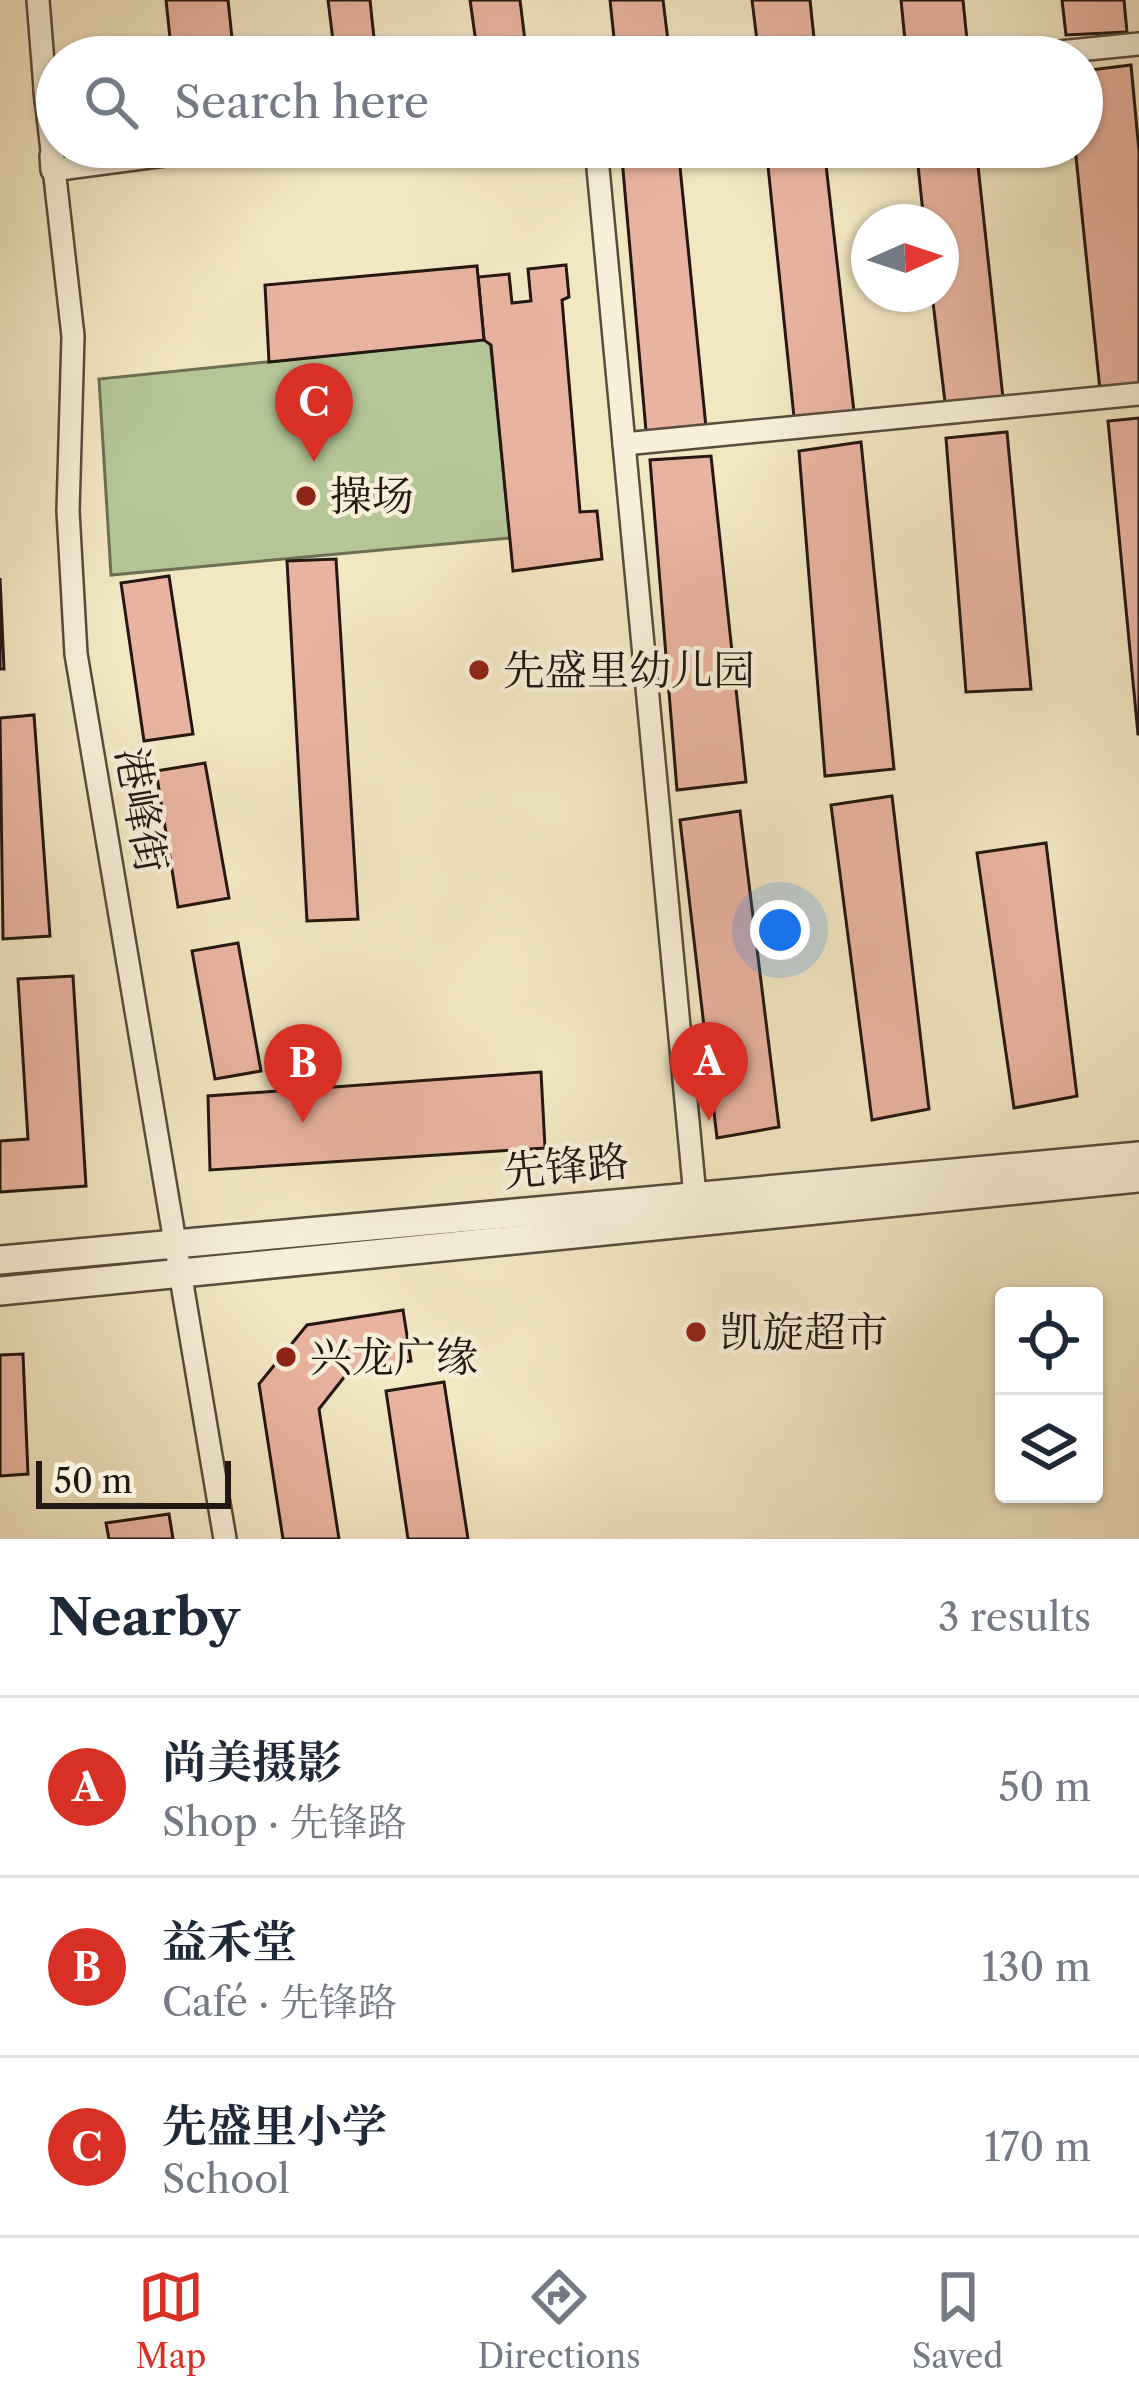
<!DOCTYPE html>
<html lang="en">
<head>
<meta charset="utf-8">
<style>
  body { margin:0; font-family:"Libre Caslon Text","Noto Serif SC",serif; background:#f6f6f7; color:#1f2937 }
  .controls { position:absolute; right:36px; bottom:36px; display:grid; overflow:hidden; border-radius:12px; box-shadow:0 3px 9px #0004 }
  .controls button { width:108px; height:108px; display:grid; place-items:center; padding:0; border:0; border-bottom:3px solid #e0e1e3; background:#fff; color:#1f2937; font:60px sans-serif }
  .compass { position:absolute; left:851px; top:204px; width:108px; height:108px; border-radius:50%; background:#fff; box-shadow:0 3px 9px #0004; rotate:87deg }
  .scale { position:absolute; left:36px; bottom:30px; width:195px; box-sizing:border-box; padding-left:12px; border:6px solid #231812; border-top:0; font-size:33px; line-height:42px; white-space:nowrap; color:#231812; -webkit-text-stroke:9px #f7efd8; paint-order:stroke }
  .you { position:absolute; left:780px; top:930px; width:42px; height:42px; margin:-30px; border:9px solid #fff; border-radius:50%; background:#1a73e8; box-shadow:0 0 0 18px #1a73e833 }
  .badge { display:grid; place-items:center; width:78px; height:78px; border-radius:50%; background:#d93025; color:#fff; font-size:39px; font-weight:700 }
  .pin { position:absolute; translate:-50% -99px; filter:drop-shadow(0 3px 6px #0008) }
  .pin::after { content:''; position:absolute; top:63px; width:42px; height:36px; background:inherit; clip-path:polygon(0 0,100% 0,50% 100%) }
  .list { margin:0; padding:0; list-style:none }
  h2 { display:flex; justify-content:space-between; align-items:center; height:156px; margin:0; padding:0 48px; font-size:51px }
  h2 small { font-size:39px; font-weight:400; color:#747a83 }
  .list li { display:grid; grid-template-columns:78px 1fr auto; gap:36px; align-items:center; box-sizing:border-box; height:180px; padding:0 48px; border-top:3px solid #e0e1e3 }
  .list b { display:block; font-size:45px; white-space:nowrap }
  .list p { margin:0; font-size:39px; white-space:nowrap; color:#747a83 }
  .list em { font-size:39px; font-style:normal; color:#747a83 }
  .icon { flex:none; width:66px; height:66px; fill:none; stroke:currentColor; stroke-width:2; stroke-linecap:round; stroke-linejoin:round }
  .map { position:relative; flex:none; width:1139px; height:1539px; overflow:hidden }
  .search { position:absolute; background:#fff; box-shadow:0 3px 9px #0004; left:36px; right:36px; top:36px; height:132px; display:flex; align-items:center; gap:30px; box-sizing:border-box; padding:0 42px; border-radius:66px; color:#747a83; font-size:45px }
  .sheet { height:696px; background:#fff }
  nav { display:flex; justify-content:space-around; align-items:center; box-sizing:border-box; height:168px; border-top:3px solid #e0e1e3; background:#fff; font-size:33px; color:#747a83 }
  nav a { display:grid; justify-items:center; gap:6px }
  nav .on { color:#d93025 }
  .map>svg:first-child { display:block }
</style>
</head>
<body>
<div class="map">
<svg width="1139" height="1539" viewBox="0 0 1139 1539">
  <rect width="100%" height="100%" fill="#f2e6c3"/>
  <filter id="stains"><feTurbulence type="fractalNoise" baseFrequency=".00167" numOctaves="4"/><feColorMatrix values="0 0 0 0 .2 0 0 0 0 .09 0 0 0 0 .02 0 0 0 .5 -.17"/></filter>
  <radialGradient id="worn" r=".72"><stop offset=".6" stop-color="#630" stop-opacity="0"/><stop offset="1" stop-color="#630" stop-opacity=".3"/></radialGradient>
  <polygon fill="#b4c698" stroke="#6c6f55" stroke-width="3" points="490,339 510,538 111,575 99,379"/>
  <g fill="#e9b3a1" stroke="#231812" stroke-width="3">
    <polygon points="166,0 228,0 234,57 172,57"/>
    <polygon points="328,0 370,0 376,57 335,57"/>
    <polygon points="470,0 520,0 527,57 478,57"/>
    <polygon points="610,0 663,0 670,57 616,57"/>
    <polygon points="752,0 810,0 816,57 759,57"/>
    <polygon points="901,0 963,0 968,50 906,51"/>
    <polygon points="1062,0 1124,0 1127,32 1066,35"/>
    <polygon points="1131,65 1139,151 1139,387 1100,390 1075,147 1082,147 1082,71"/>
    <polygon points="621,147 678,147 706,427 646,431"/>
    <polygon points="766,147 824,147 854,412 794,417"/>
    <polygon points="916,147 976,147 1003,398 945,402 932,294 941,294 941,222 924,222"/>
    <polygon points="566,265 569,297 562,300 580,512 597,511 602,559 513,571 491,345 484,340 478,277 509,274 512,303 531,301 528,269"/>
    <polygon points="477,266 484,340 269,362 265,285"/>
    <polygon points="1139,418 1139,734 1138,734 1108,421"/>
    <polygon points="1007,432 1031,689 966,692 946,438"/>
    <polygon points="861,442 894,769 825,776 799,451"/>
    <polygon points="711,456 746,782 677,790 650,460"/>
    <polygon points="336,559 358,919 307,921 287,561"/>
    <polygon points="169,576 193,734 144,741 121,583"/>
    <polygon points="0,578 4,669 0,669"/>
    <polygon points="34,715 50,936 3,939 0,718"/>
    <polygon points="205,763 229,898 178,907 156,771"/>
    <polygon points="892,796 929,1109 872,1120 831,805"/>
    <polygon points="740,811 779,1127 717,1138 680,820"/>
    <polygon points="1046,843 1077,1096 1014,1108 977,853"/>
    <polygon points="238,943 261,1071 215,1079 192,951"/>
    <polygon points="73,976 86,1186 0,1192 0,1141 28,1139 18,979"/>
    <polygon points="541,1072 545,1148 210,1170 208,1096"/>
    <polygon points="403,1310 411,1361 349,1371 319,1409 339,1539 283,1539 259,1384 307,1325"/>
    <polygon points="23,1354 28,1474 0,1476 0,1355"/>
    <polygon points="444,1382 468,1539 408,1539 386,1391"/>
    <polygon points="169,1514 173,1539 109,1539 106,1523"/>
  </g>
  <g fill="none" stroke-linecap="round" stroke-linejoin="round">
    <defs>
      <g id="minor">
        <polyline points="38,0 46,101"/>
        <polyline points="1009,57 1139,44"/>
        <polyline points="45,89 73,336 68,511 76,654 225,1539"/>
        <polyline points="596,147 695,1196"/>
        <polyline points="51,156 52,170 225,147"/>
        <polyline points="624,444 1139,394"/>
      </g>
      <g id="tertiary">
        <polyline points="0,1260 1139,1156"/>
        <polyline points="0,1291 1139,1178"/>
      </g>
    </defs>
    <use href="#minor" stroke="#574c3e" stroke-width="26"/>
    <use href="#tertiary" stroke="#574c3e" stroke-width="32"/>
    <use href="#minor" stroke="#f7efd8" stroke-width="21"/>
    <use href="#tertiary" stroke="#f7efd8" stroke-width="27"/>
  </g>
  <g fill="#8f2418" stroke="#f7efd8" stroke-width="4.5">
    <circle cx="306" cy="496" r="12"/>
    <circle cx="479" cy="670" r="12"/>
    <circle cx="696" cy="1332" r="12"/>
    <circle cx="286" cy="1357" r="12"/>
  </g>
  <g text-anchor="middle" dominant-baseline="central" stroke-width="9" stroke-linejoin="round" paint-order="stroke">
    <g font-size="42" fill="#231812" stroke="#f7efd8" text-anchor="start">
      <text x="330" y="496">操场</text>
      <text x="503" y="670">先盛里幼儿园</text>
      <text x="720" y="1332">凯旋超市</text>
      <text x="310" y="1357">兴龙广缘</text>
    </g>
    <g font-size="42" fill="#231812" stroke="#f7efd8">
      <text transform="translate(142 810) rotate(80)">港峰街</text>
      <text transform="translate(566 1166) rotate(-5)">先锋路</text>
    </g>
  </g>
  <rect width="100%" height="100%" filter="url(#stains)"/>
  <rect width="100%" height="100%" fill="url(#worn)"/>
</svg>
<div class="controls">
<button><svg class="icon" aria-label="locate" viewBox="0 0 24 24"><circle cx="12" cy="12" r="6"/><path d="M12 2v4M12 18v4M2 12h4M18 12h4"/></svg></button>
<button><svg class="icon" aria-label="layers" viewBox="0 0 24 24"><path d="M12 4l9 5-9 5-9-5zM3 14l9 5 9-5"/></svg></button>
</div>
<svg class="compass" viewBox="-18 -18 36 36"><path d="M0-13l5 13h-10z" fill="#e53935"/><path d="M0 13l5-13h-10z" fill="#747a83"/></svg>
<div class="scale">50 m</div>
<div class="you"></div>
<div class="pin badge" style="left:709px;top:1121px">A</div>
<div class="pin badge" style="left:303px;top:1123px">B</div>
<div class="pin badge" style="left:314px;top:462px">C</div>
<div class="search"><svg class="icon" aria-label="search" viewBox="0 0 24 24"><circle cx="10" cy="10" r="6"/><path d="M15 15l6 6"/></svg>Search here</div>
</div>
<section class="sheet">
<h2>Nearby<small>3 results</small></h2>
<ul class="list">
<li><span class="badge">A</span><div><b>尚美摄影</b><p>Shop · 先锋路</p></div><em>50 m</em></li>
<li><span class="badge">B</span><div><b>益禾堂</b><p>Café · 先锋路</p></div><em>130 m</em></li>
<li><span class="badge">C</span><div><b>先盛里小学</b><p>School</p></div><em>170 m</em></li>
</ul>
</section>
<nav>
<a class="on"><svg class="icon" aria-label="map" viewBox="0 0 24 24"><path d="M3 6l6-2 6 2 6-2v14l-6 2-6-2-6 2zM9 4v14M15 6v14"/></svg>Map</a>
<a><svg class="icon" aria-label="directions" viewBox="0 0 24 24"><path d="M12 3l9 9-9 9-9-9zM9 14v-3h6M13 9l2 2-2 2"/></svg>Directions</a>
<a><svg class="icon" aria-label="saved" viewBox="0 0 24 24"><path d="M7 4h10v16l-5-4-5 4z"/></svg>Saved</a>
</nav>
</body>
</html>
